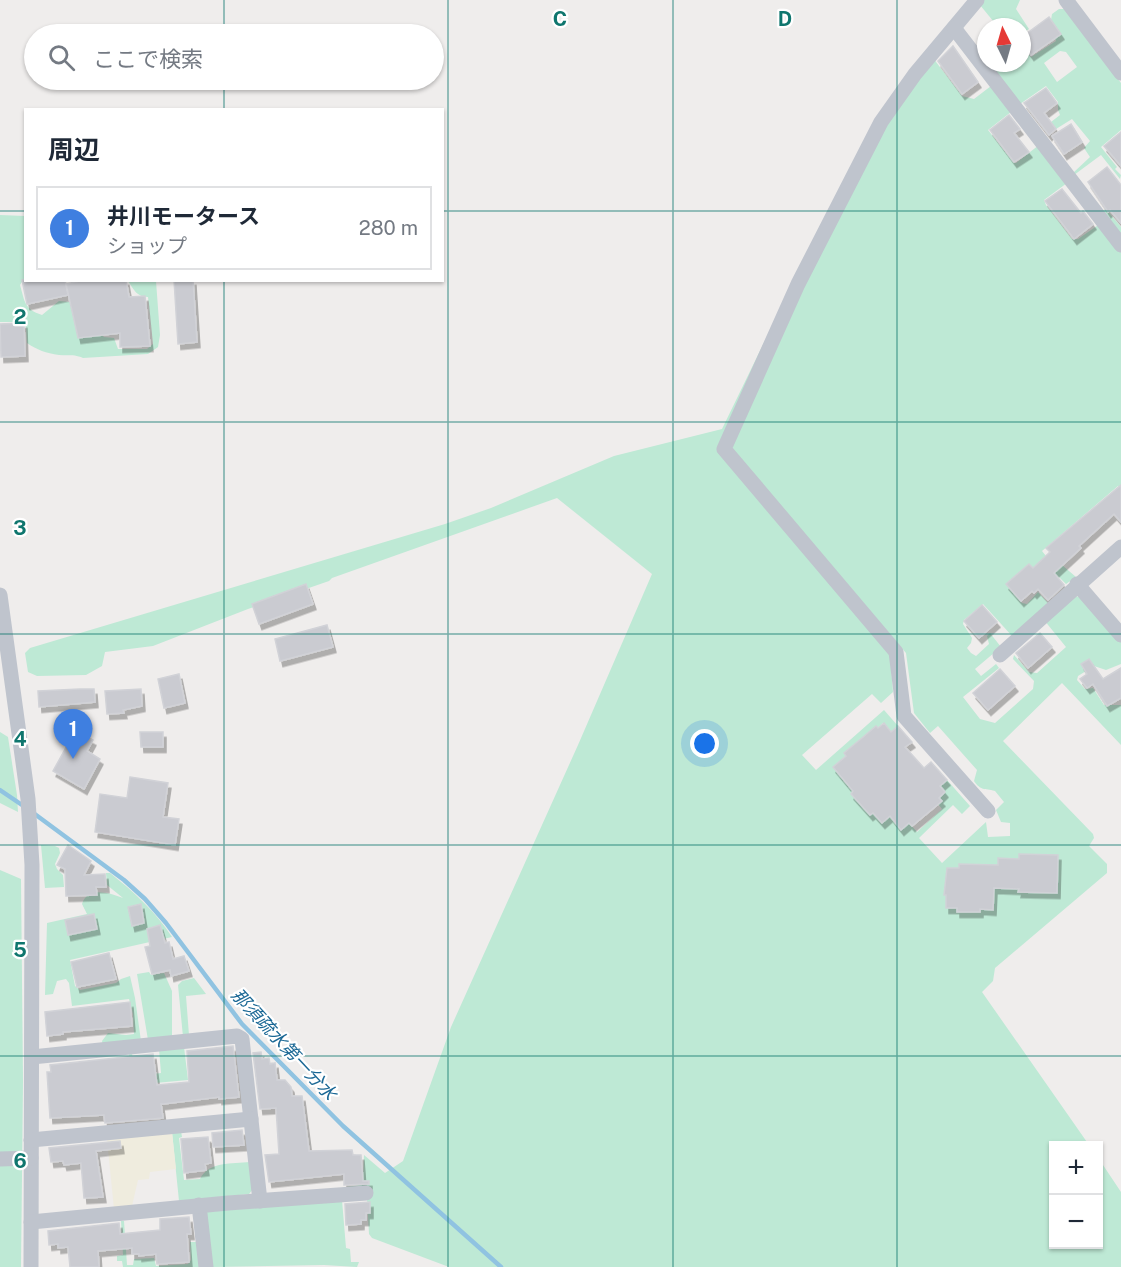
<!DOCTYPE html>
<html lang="ja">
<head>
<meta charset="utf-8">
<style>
  body { margin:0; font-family:"Public Sans","Noto Sans JP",sans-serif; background:#f2f2f3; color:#1f2937 }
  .controls { position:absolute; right:18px; bottom:18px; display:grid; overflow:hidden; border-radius:0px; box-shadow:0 2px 4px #0004 }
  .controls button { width:54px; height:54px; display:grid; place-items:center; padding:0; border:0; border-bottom:2px solid #e0e1e3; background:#fff; color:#1f2937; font:30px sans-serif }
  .compass { position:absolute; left:977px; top:18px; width:54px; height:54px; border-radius:50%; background:#fff; box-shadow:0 2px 4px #0004; rotate:355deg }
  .you { position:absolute; left:705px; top:744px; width:21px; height:21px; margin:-15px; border:4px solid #fff; border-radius:50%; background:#1a73e8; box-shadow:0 0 0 9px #1a73e833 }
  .badge { display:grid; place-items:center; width:39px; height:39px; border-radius:50%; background:#db2777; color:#fff; font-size:20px; font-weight:700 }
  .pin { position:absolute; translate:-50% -50px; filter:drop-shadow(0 2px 3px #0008) }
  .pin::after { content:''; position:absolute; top:32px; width:21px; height:18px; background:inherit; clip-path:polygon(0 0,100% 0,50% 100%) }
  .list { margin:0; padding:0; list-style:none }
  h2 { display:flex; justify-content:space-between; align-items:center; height:78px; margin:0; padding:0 24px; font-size:26px }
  h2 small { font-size:20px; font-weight:400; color:#747a83 }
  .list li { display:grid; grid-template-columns:39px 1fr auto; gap:18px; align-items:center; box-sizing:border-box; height:84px; margin:0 12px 12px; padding:0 12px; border:2px solid #e0e1e3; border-radius:0px }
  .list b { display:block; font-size:22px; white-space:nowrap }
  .list p { margin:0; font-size:20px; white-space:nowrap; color:#747a83 }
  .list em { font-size:20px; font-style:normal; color:#747a83 }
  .icon { flex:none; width:33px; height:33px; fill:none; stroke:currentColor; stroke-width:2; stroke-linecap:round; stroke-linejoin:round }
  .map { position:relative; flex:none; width:1121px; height:1267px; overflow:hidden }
  .search { position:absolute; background:#fff; box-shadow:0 2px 4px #0004; left:24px; top:24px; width:420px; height:66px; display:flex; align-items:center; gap:15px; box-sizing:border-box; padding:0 21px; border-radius:33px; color:#747a83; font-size:22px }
  .panel { position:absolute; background:#fff; box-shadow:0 2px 4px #0004; left:24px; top:108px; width:420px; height:174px; border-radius:0px }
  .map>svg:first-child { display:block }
</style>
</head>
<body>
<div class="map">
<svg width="1121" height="1267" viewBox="0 0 1121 1267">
  <defs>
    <filter id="shadow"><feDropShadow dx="3" dy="5.5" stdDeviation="0" flood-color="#0004"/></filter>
  </defs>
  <rect width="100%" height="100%" fill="#efedec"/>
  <g fill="#bee9d5" fill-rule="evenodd">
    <polygon points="980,0 1020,0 1016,9 1029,29 1022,34 1022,27 998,27 980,5"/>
    <path d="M1059,9H1065L1121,83V130L1101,147L1117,167L1115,169L1121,175L1120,179L1101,155L1074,175L1073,173L1090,157L1084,148L1090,141L1072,119L1056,129L1051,122L1060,115L1058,110V102L1046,86L1020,104L989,65L992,63H1022V46L1031,57L1056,41L1050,26L1052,14ZM1060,51L1066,52L1077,67L1057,82L1044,63Z"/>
    <path d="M933,58L962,96L974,99L991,86L1011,112L988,130L1013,162L1016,163L1039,145L1067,183L1044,200L1046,205L1072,239H1078L1104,221L1101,212L1106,209L1121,227V489L1118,486L1042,551L1054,566L1062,565L1076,577L1066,584L1059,577L1043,589L1006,584L1022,603L1027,604L1038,592L1048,603L1012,636L983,604L964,620L963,624L972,638L971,643L967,648L971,653L976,656L989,644L987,636L990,633L1001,647L975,669L981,676L996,664L999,668L963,697L980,719L995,723L1033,689L1034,681L1013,659L1014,655L1029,672L1037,673L1066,647L1044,620L1076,596L1084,599L1121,642V664L1106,670L1094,666L1078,676L1077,680L1085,689L1093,688L1104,705H1121V745L1062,683L1003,741L1093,834L1094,838L1089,846L1107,864V873L995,968L993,981L982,992L1089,1145L1054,1146V1244H1098L1099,1159L1121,1192V1267H449L372,1238L369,1234L367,1198L346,1191V1187L361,1185L363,1182L364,1155L385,1173L403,1161L451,1027L578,745L652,574L557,498L332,578L329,581L248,609L153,646L105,652L102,666L86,675L37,676L28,672L25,653L30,648L445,524L491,508L614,456L722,429L802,264L876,119ZM744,463L906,653L914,713L930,733L938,726L977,770L974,781C981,791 984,788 995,791L1004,802L996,810L1001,822L1010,823V836L988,837L986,822L942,863L919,838L953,805L962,814L970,806L947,780L940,786L945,792L939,798L942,801L938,804L942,809L917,832L909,823L902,829L890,816L882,823L873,813L870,815L851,794L853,791L833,767L883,723L891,733L898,726L884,710L816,770L802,755L872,694L881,703L893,692L890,654Z"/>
    <path d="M0,215L25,216V277L20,285C25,302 24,309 42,315L59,301L70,302L77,320L98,331L104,337L114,338L118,349H147L153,344L148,297C137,297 134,290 128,281H156L160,335L158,347L148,354L83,358C74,354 68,356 59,355C46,353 37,350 27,343L26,327L19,322H0Z"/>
    <polygon points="0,732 8,737 17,795 18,812 0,803"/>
    <polygon points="41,845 55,846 59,848 60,853 55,864 57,869 63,875 64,887 45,888"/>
    <polygon points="0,870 21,879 23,1081 21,1267 0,1267"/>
    <path d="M106,873H110C134,892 155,911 172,937L70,960L75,986L80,990L116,983L121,979L130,976L135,998L141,1041L103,1046L102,1041L108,1033L126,1035L134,1034L133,1014L129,999L72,1006L69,983L66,979L57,981L53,994L45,995L47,923L87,914L82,904C88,886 109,893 123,898L107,885Z"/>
    <polygon points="149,972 151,975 164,973 172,991 172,1037 148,1040 137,974"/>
    <polygon points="194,978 206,994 186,996 189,1035 183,1037 178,985 182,981"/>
    <polygon points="184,1047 188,1080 133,1085 129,1053 132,1053 134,1073 138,1076 161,1073 159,1049"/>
    <path d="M181,1131L182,1137L179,1138L184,1180L200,1179C209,1161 232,1164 250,1162L253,1189L249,1194L179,1201L172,1132Z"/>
    <polygon points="342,1200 346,1248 350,1249 351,1262 359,1262 357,1267 324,1265 212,1267 206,1212"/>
    <polygon points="121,1221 124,1221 127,1265 133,1265 134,1259 154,1258 156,1266 188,1264 191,1260 190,1242 197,1242 200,1267 123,1267 122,1261 117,1261 117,1256 123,1255"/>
  </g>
  <polygon fill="#efecde" points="172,1132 176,1169 150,1172 149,1179 138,1180 132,1206 114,1209 107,1139"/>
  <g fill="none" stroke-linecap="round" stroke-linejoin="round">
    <g stroke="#90c3e1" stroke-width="4.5">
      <polyline points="0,790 25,807"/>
      <polyline points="32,812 124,880 145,899 166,923 242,1024 343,1126 501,1267"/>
    </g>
  </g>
  <g fill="#cacbd1" stroke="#d1d2d7" stroke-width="1.5" filter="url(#shadow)">
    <polygon points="1049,17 1061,34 1031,55 1022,43 1022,37"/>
    <polygon points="953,46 978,82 962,94 938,61"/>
    <polygon points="1046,88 1057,103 1044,113 1056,129 1049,135 1024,103"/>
    <polygon points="1009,115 1020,129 1014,133 1029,152 1014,162 990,130"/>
    <polygon points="1071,124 1082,142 1064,154 1052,136"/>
    <polygon points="1121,132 1121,166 1104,146"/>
    <polygon points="1107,167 1121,185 1121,223 1110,210 1108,212 1088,182"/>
    <polygon points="1062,189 1081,213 1083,211 1093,224 1074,239 1045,201"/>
    <polygon points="22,280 65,280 68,295 27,304"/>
    <polygon points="84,280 126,280 129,297 145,296 150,346 120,347 120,333 78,338 66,284"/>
    <polygon points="174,280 193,280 197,342 178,344"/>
    <polygon points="24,323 25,356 1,357 0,324"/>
    <polygon points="1121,485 1121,522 1114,514 1079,546 1081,548 1054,573 1064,585 1048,600 1038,589 1034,593 1032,591 1021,601 1006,584 1029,564 1033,568 1050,552 1046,548"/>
    <polygon points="306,584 313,604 259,624 252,604"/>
    <polygon points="982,605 997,622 979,638 964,621"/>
    <polygon points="327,625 333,647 280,661 275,639"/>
    <polygon points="1040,633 1052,647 1028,668 1016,653"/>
    <polygon points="1089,659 1103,679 1121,668 1121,698 1107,706 1093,684 1087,688 1080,679 1087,674 1081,664"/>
    <polygon points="1000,669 1015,686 988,710 973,693"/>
    <polygon points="179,674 185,703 164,708 158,679"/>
    <polygon points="80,689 94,689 95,702 39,707 38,691"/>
    <polygon points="141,689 142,706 123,710 124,713 107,714 105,691"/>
    <polygon points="884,723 891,732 898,726 912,742 905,747 924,768 931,762 947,780 940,786 945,792 939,798 942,801 912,826 909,823 901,830 890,816 882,823 873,813 870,815 851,794 853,791 833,767 846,756 844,753 862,738 876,726 878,728"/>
    <polygon points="140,732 163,732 163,747 141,747"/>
    <polygon points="74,733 80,733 93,740 87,751 100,759 84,789 53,771"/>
    <polygon points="130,777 168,783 163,817 179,819 175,845 95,832 100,794 127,798"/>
    <polygon points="68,845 91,861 84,875 105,874 106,887 96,887 97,895 66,896 65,869 57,865"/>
    <polygon points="1019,854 1058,855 1057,893 1018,892 1019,889 994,888 993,910 980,909 980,912 957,912 957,908 946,908 946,895 944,895 947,868 959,868 959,864 998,865 998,858 1019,859"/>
    <polygon points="141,904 144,923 132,926 128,907"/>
    <polygon points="94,914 97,929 68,935 65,920"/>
    <polygon points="160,925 165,943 169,942 173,959 184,956 189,971 171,976 170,970 152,974 145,947 150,946 147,929"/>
    <polygon points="109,953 116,979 77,987 71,962"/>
    <polygon points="130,1002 132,1026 63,1032 63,1034 47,1036 45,1012"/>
    <polygon points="233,1046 239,1097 219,1099 219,1097 163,1104 161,1104 163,1118 105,1123 104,1115 50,1118 47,1072 51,1072 50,1065 153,1054 157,1085 189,1082 187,1051"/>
    <polygon points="261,1052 262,1059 269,1058 270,1064 275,1063 277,1080 285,1080 291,1087 292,1096 302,1096 309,1151 352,1150 353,1155 361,1155 363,1181 369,1181 369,1184 344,1185 344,1174 269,1182 265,1155 279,1154 276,1108 260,1109 253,1053"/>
    <polygon points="242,1130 244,1145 213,1147 212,1133"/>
    <polygon points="208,1137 211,1163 205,1164 206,1170 184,1173 181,1139"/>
    <polygon points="120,1141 121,1148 96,1151 103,1197 84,1198 81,1163 64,1165 63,1161 51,1162 49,1148"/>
    <polygon points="370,1202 370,1213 366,1213 366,1220 361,1220 361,1224 346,1225 345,1204"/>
    <polygon points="189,1217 191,1234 187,1234 189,1262 157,1264 156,1254 139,1256 139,1254 132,1254 132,1248 98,1251 99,1267 70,1267 68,1247 58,1248 58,1244 49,1245 48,1231 119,1223 120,1234 160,1230 160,1219"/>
  </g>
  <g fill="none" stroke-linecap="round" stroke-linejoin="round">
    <g stroke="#bfc4cd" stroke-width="15">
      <polyline points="977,0 915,74 881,122 798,284 724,449 896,652 904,716 988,811"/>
      <polyline points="1066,0 1121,73"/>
      <polyline points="954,28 1121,245"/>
      <polyline points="1077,584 1121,635"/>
      <polyline points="0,595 28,799 32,865 31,1267"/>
      <polyline points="1000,655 1121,547"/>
      <polyline points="32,1057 237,1036 242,1039 260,1201"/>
      <polyline points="31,1140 251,1119"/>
      <polyline points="0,1159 31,1158"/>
      <polyline points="199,1205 206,1267"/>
      <polyline points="31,1222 228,1203 366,1193"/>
    </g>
  </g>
  <path fill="none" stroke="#0f766e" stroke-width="1.5" stroke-opacity="0.55" d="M224,0V34M448,0V1267M673,0V1267M897,0V1267M224,80V110M0,211H26M442,211H1121M224,280V1267M0,422H1121M0,634H1121M0,845H1121M0,1056H1121"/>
  <g text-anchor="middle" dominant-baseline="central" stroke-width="4.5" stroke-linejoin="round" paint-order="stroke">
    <g font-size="18" font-style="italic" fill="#1b6895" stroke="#fff">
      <text transform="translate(284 1044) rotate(47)">那須疏水第一分水</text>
    </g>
  </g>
  <g font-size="20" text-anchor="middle" font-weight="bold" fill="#0f766e" stroke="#fff" stroke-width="4.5" stroke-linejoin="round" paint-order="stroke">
    <text x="560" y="26">C</text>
    <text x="785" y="26">D</text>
    <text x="20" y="324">2</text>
    <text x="20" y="535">3</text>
    <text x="20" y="746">4</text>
    <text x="20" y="957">5</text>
    <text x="20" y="1168">6</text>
  </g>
</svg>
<div class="controls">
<button>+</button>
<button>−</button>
</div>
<svg class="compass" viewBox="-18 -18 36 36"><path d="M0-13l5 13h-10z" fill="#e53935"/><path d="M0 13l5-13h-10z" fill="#747a83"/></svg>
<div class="you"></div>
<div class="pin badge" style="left:73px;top:759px;background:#3f7fe0">1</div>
<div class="search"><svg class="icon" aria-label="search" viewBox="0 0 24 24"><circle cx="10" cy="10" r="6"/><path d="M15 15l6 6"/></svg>ここで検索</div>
<section class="panel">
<h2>周辺<small></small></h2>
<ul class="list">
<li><span class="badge" style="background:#3f7fe0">1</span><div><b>井川モータース</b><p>ショップ</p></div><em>280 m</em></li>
</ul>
</section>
</div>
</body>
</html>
